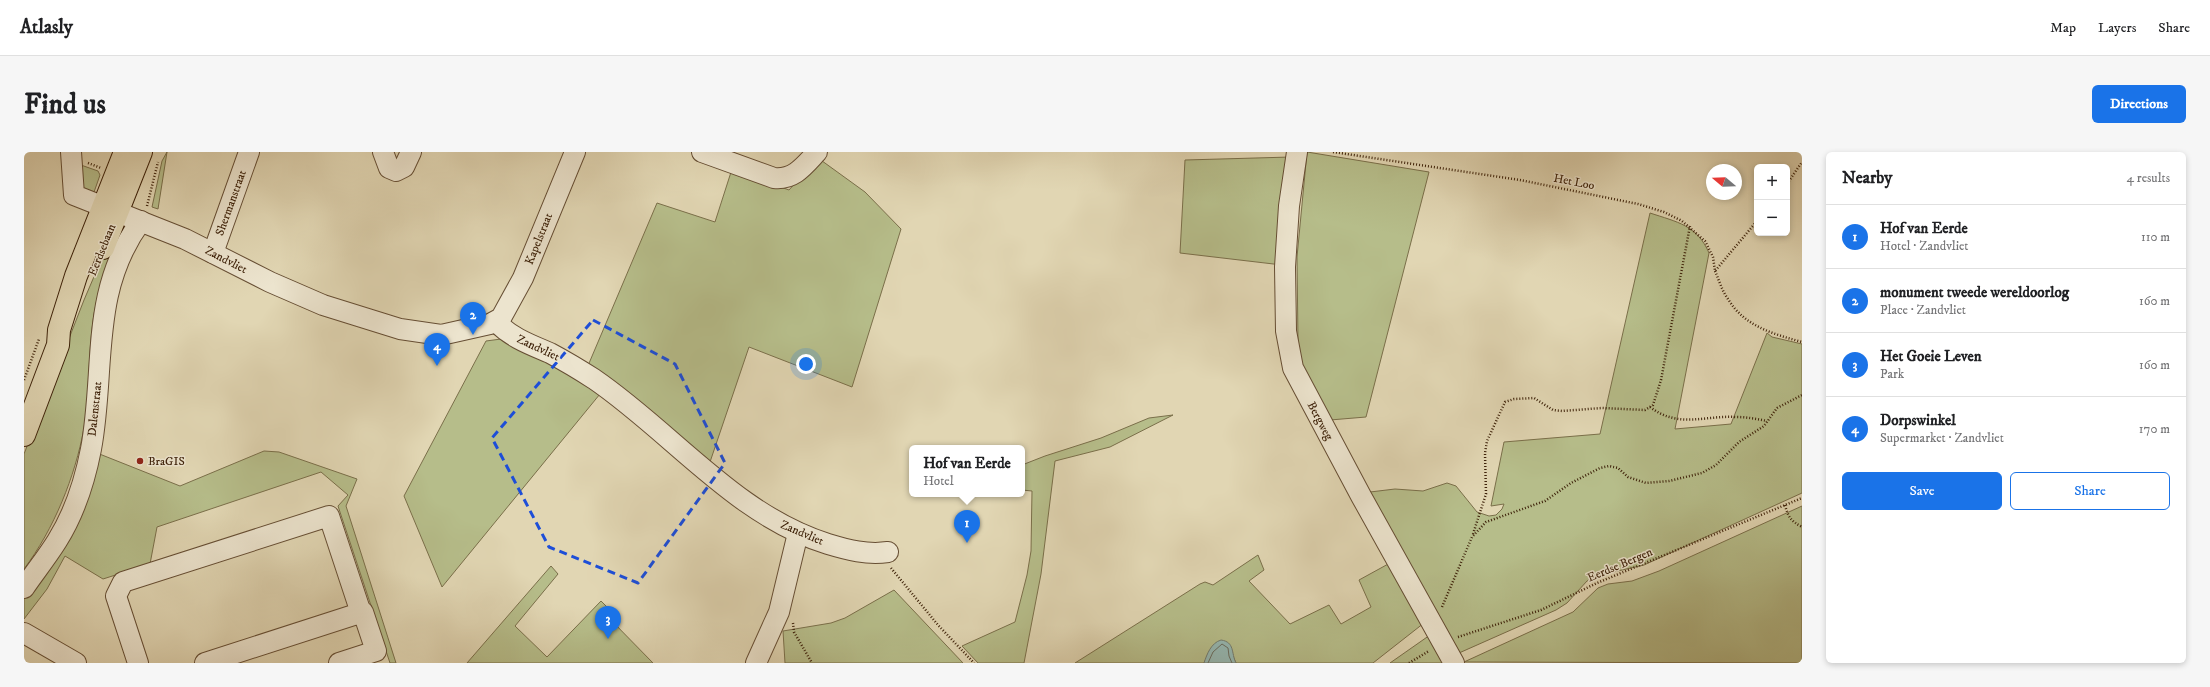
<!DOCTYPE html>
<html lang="en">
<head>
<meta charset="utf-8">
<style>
  body { margin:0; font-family:"IM FELL DW Pica",serif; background:#f6f6f6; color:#202124 }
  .controls { position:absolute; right:12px; top:12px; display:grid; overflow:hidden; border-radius:6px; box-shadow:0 2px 6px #0003 }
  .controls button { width:36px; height:36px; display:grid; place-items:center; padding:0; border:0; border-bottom:1px solid #e0e0e0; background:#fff; color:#202124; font:20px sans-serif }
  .compass { position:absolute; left:1682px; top:12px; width:36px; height:36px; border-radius:50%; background:#fff; box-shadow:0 2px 6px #0003; rotate:289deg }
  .you { position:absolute; left:782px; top:212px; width:14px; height:14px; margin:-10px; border:3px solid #fff; border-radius:50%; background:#1a73e8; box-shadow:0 0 0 6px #1a73e833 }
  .badge { display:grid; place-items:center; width:26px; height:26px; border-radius:50%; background:#1a73e8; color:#fff; font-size:13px; font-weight:700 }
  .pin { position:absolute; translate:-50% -33px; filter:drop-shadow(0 1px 2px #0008) }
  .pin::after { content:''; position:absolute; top:21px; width:14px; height:12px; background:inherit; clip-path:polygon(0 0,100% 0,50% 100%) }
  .popup { position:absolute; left:885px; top:293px; width:116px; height:52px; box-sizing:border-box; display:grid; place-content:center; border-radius:6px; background:#fff; filter:drop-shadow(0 1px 3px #0005); font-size:13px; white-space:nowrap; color:#757577 }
  .popup b { font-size:15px; color:#202124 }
  .popup::after { content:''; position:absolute; left:50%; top:100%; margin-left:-8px; border:8px solid transparent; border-top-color:#fff }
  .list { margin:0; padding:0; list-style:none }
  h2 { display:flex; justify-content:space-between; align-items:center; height:52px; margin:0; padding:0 16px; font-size:17px }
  h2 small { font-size:13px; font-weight:400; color:#757577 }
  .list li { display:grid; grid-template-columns:26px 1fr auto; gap:12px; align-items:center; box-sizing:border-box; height:64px; padding:0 16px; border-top:1px solid #e0e0e0 }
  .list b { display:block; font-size:15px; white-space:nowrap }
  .list p { margin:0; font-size:13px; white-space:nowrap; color:#757577 }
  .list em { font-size:13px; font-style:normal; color:#757577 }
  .actions { display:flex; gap:8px; padding:12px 16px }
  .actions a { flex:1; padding:9px 0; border:1px solid #1a73e8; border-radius:6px; text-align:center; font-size:14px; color:#1a73e8 }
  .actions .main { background:#1a73e8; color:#fff }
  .map { position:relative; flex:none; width:1778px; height:511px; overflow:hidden; border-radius:6px }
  header { display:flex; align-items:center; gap:24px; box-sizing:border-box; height:56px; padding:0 20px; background:#fff; border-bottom:1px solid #e0e0e0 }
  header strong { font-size:19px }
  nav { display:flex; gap:22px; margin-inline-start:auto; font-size:14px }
  .intro { display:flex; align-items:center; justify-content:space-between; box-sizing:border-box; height:96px; padding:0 24px }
  h1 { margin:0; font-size:28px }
  .button { padding:10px 18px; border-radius:6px; background:#1a73e8; color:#fff; font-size:14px; font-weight:700 }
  main { display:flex; gap:24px; padding:0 24px }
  aside { flex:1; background:#fff; border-radius:6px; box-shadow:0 2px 6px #0003 }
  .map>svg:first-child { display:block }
</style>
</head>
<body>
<header>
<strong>Atlasly</strong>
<nav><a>Map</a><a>Layers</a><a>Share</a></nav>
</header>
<div class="intro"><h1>Find us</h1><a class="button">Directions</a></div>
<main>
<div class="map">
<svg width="1778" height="511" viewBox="0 0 1778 511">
  <rect width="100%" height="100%" fill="#e1d6b3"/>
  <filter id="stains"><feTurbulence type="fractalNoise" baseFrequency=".005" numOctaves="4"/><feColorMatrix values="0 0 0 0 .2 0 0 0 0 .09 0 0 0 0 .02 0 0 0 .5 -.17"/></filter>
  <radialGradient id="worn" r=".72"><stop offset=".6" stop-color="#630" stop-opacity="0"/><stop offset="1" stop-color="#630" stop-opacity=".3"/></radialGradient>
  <g fill="#b6bd8a" stroke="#7a6f4a">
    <polygon points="143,0 134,57 128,55 138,9"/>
    <polygon points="1283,0 1405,20 1342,265 1306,268 1277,210 1274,191 1273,105"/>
    <polygon points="1267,5 1258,113 1156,101 1161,8"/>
    <polygon points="794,6 841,40 877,77 828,235 725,195 686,310 563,216 633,51 691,70 708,17 765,38"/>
    <polygon points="54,12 74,19 76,23 69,43 59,35"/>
    <path d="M1626,61C1653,70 1673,73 1685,101L1651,277L1707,272L1743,181L1748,185L1778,192V341L1620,413L1572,424L1563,429L1543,451L1532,458L1435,501L1346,340L1371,337L1399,339L1423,331L1432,334L1453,360L1465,364L1472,363L1478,357L1480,352L1467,354L1480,290L1576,282Z"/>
    <path d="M91,83L96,84C87,105 78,125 73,147C63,189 67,233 60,276C51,325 30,377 0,417V302L60,148L87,85Z"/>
    <polygon points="477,187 512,201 576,242 418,435 380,344 462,189"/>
    <polygon points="1149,263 1086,295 1031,309 1017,422 1000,511 954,511 938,494 991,470 1003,423 1007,399 1008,339 998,338 998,313 1021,304 1077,286 1125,266"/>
    <polygon points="240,299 255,300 333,327 322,354 372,511 366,511 314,354 324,343 297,320 133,375 126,412 79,427 41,404 23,437 0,467 0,445 73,301 156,334"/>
    <polygon points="1778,354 1778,511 1440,510 1549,460 1574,436 1584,432 1608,429 1635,419"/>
    <polygon points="1234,403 1240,418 1225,429 1266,472 1305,453 1317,472 1347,455 1335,428 1366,411 1400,471 1349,511 1212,511 1209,504 1186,498 1180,511 1051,511 1176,432 1181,430 1189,433"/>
    <polygon points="527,414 534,422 491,474 523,505 577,449 587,459 583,464 629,511 443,511"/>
    <polygon points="870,438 939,511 761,511 759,479 807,471 821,466"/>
    <polygon points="1406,483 1422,511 1366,511"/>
  </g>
  <path fill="#95b8b3" stroke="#727c6f" d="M1197,488C1211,490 1207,501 1212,511H1180C1183,502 1187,491 1197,488Z"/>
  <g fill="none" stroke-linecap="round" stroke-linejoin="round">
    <polyline stroke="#696c5e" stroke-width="1" points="1184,511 1189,500 1198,492 1204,496 1205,504 1208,511"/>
    <defs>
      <g id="minor">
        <polyline points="47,0 50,43 161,87 246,130 299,153 376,177 417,183 466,172 477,166 499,126 551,0"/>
        <polyline points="359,0 365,16 372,19 380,15 387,0"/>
        <path d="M678,0L750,26C770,28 780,14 793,0"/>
        <polyline points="1273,0 1265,54 1261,115 1262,179 1269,216 1337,344 1430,511"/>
        <polyline points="189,101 225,0"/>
        <path d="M472,170C488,186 505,192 526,201C541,209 556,218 570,227C649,281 711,363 804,392C824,398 843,403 864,400"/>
        <path d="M0,436C11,420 23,405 33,389C50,362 61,328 67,297C82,217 65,140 117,69"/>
        <polyline points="0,481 52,511"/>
        <polyline points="114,511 92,444 99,430 305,364 337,461"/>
        <polyline points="181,511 339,460 352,499 315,511"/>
        <polyline points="732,511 755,460 774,381"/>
      </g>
      <g id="major">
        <polyline points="79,96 117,0"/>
        <polyline points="0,283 34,193 35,178 52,124 101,0"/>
      </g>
    </defs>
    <use href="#minor" stroke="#664e34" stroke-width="22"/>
    <use href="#major" stroke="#3d2109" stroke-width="24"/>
    <g stroke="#3d2109" stroke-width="2.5" stroke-dasharray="1 2" stroke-linecap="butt">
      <polyline points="1309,0 1496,28 1614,52 1640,60 1658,69 1681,89 1689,105 1691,119 1733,69"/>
      <polyline points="64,11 77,16"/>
      <polyline points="1763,32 1778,10"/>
      <polyline points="123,54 134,10"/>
      <path d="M1691,119C1695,128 1698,139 1704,147C1720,174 1749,182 1778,190"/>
      <polyline points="0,228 15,187"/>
      <path d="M1626,255C1655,277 1681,263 1712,265C1723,265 1733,267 1743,269"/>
      <path d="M1761,353C1764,365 1767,369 1778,375"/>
      <polyline points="1449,382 1462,342 1461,301 1463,289 1481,250 1490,247 1510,246 1529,258 1538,259 1578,256 1621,258 1629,253 1637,228 1666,74"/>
      <polyline points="867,416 914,473 950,511"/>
      <polyline points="1418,455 1448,385 1462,370 1521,349 1547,331 1576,316 1585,314 1594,316 1604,325 1622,331 1645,329 1678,321 1692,313 1715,290 1740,274 1753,256 1778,243"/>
      <polyline points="769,471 770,480 788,511"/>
      <polyline points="1434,485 1517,458 1573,431 1778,346"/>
      <polyline points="1385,511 1405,499"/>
    </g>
    <use href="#minor" stroke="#ece4ce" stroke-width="20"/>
    <use href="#major" stroke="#e1d6b3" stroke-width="22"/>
  </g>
  <path fill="none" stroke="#1d4ed8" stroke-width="3" stroke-dasharray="8 5" stroke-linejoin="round" d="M569,168L651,212L701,311L614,431L525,395L468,286Z"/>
  <circle fill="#8f2418" stroke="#ece4ce" stroke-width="1.5" cx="116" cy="309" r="4"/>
  <g text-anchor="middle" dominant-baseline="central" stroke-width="3" stroke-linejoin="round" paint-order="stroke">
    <g font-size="12" fill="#3d2109" stroke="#ece4ce">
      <text transform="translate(1550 30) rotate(11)">Het Loo</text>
      <text transform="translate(207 51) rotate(-70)">Shermanstraat</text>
      <text transform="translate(515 87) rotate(-68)">Kapelstraat</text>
      <text transform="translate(78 98) rotate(-68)">Eerdsebaan</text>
      <text transform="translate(202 108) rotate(27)">Zandvliet</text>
      <text transform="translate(514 196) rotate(25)">Zandvliet</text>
      <text transform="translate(71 257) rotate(-84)">Dalenstraat</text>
      <text transform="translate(1296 269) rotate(62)">Bergweg</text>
      <text transform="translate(778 381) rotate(23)">Zandvliet</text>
      <text transform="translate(1596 413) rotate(-23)">Eerdse Bergen</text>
    </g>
    <g font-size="12" fill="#3d2109" stroke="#ece4ce" text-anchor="start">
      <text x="124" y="309">BraGIS</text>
    </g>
  </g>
  <rect width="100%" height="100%" filter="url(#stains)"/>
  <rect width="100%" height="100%" fill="url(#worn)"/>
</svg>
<div class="controls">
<button>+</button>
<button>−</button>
</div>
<svg class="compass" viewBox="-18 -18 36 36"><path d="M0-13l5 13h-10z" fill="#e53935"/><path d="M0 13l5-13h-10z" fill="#757577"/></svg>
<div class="you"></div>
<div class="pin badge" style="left:943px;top:391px">1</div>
<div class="popup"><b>Hof van Eerde</b>Hotel</div>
<div class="pin badge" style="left:449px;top:183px">2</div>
<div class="pin badge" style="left:584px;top:487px">3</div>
<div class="pin badge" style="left:413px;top:214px">4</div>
</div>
<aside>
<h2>Nearby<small>4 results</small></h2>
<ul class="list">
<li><span class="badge">1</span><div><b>Hof van Eerde</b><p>Hotel · Zandvliet</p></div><em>110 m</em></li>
<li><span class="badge">2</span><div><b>monument tweede wereldoorlog</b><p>Place · Zandvliet</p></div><em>160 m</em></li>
<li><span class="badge">3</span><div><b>Het Goeie Leven</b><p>Park</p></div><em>160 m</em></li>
<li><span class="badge">4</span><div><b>Dorpswinkel</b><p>Supermarket · Zandvliet</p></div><em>170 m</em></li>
</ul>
<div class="actions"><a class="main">Save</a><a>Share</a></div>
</aside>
</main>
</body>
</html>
